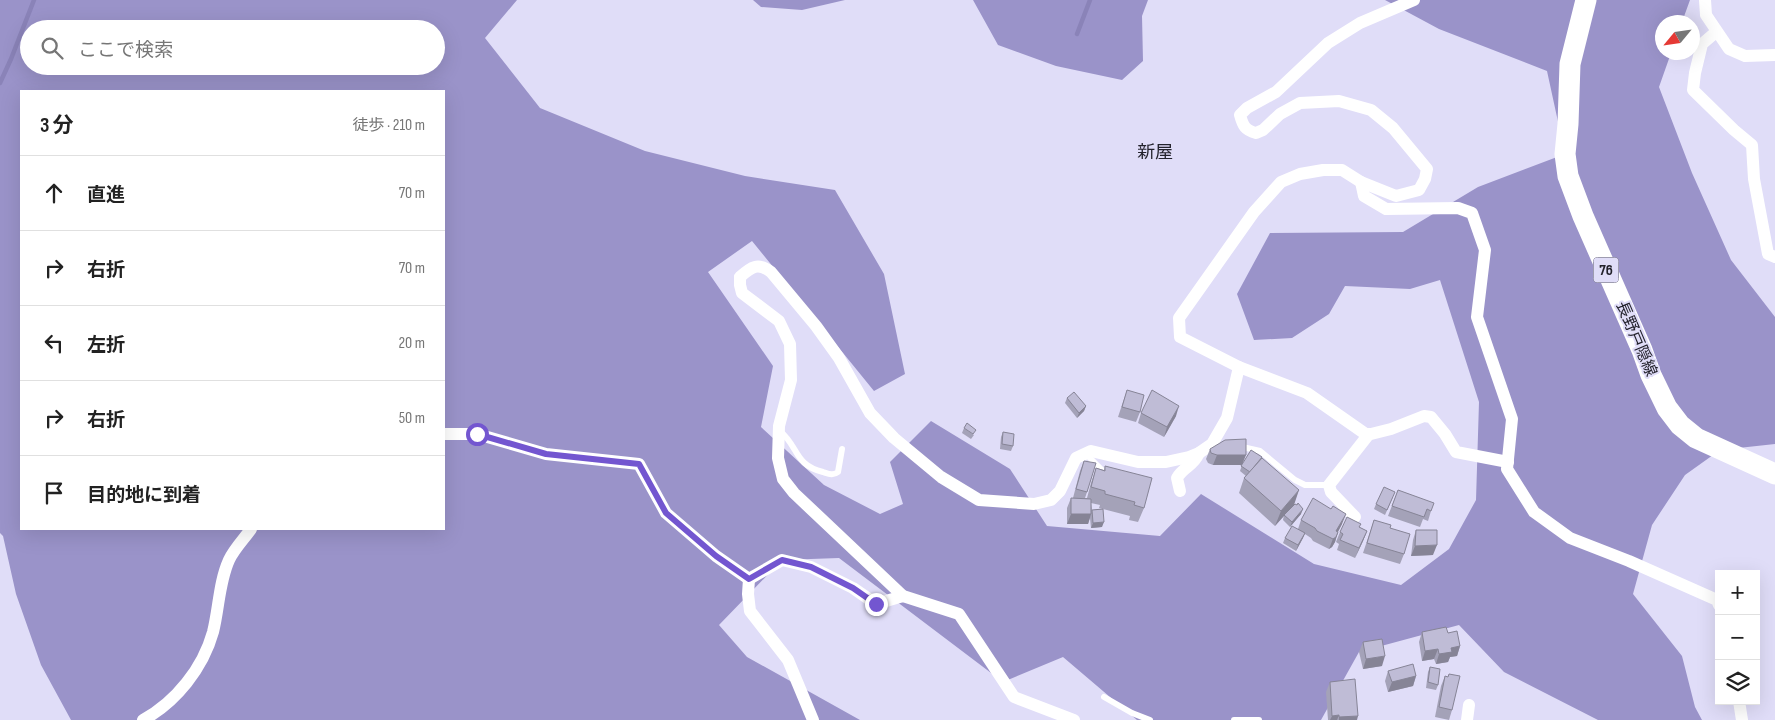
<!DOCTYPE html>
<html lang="ja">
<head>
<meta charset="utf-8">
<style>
  body { margin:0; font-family:"Sofia Sans Condensed","Noto Sans JP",sans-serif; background:#f6f6f6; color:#222 }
  .controls { position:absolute; right:15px; bottom:15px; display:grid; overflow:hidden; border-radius:0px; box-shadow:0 5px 20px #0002 }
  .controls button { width:45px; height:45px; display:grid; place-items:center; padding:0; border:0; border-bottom:1px solid #e0e0e0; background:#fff; color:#222; font:25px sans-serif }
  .compass { position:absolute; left:1655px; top:15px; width:45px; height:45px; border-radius:50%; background:#fff; box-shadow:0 5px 20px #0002; rotate:241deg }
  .stop { position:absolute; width:15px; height:15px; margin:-11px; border:4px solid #7356d0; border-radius:50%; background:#fff }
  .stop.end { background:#7356d0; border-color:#fff; box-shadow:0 1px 5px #0008 }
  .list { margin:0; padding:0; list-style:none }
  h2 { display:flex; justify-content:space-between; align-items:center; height:65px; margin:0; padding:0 20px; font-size:21px }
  h2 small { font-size:16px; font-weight:400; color:#767676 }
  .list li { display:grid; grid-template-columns:32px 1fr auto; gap:15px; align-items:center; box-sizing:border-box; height:75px; padding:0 20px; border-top:1px solid #e0e0e0 }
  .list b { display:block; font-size:19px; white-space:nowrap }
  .list em { font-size:16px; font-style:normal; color:#767676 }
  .icon { flex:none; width:28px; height:28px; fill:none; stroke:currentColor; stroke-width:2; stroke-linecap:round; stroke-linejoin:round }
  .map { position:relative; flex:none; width:1775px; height:720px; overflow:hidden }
  .search { position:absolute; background:#fff; box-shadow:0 5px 20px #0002; left:20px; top:20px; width:425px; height:55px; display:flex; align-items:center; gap:12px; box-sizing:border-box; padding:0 18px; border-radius:28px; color:#767676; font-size:19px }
  .panel { position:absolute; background:#fff; box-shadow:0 5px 20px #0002; left:20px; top:90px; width:425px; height:440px; border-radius:0px }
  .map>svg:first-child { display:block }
</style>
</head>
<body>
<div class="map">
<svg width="1775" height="720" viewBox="0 0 1775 720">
  <rect width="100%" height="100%" fill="#e0ddf8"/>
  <g fill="#9a93c9" fill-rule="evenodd">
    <path d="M0,0H517L485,38L540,108L645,151L745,176L835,190L884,274L905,374L874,391L752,241L708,272L773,366L761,427L824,485L880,514L903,504L890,462L931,421L1010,469L1047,526L1160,536L1201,494L1314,564L1401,585L1449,549L1476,500L1479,402L1440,280L1410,289L1345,286L1329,314L1292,338L1254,340L1237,294L1270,233L1403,232L1478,187L1565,154L1547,71L1439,29L1385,0H1690L1682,22H1662V52L1671,53L1659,87L1692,173L1731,260L1775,317V444L1720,450L1685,475L1652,525L1633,594L1682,656L1695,707L1702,720H1598L1504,672L1459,625L1359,652L1321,720H1137L1063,657L1003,682L839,558L782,560L719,625L747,657L860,720H71L41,665L16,594L3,536L0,533ZM29,29H436V66H29ZM21,91H444V529H21Z"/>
    <polygon points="753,0 845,0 802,10 761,7"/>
    <polygon points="973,0 1148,0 1142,16 1143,61 1122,80 1056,66 998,45"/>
  </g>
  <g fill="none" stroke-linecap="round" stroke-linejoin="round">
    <g stroke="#8a83b8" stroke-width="4.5">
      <polyline points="1077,34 1090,0"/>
      <polyline points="0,83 11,59 34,0"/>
    </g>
    <g stroke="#fff" stroke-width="6">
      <path d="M780,431C799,447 794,465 823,472C829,474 833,476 838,472L842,449"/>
      <polyline points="1238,446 1260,451 1295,480 1305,485 1329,485"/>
      <polyline points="1086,454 1103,471"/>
      <polyline points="1104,697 1132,713 1150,720"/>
      <polyline points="1234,720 1259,720"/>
    </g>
    <g stroke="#fff" stroke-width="12">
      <polyline points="1705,0 1706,15 1729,49 1745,56 1775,55"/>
      <polyline points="1716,32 1702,44 1695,73 1693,90 1734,130 1752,145 1754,179 1768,254 1775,257"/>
      <polyline points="1361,182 1364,196 1386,209 1458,208 1472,213 1485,250 1477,317 1512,419 1507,469 1534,512 1570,538 1629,561 1717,600 1719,605"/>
      <polyline points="1239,367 1307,393 1367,435 1391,429 1424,416 1431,417 1445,434 1456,452 1508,462"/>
      <polyline points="444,434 477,434 546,454 639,464 666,513 716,556 749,579"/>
      <path d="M1180,491L1177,478C1184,466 1193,467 1199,453"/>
      <polyline points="1355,517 1331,492 1329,485 1369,434"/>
      <polyline points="749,579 782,560 811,567 853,588 876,604 903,596"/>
      <polyline points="749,579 748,594 750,611 788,660 813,720"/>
      <polyline points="1739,701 1742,720"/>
      <path d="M143,720C176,702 203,668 213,632C219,608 219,582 229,560C234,549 244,539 251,529"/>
      <path d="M1074,720L1014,697L959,614L903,596L794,493L783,479L778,458L779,426L791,380L790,344L779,321L742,293L740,285V277C751,267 758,262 771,272L816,326L839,358L870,413L894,438L941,477L979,500L1034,504L1051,500L1060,491L1076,458L1091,451L1138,462H1166L1189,457L1199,453L1212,444L1227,418L1239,367L1180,337L1179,318L1254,212L1281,182L1300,174L1323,170H1342L1361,182L1396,196L1419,190L1425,179L1427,169L1393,128L1371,110L1339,101L1300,103L1280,114L1263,130L1256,133C1245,130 1243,126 1240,115L1247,108L1276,92L1328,43L1360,23L1414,0"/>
      <polyline points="1467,720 1469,705"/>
    </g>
    <polyline stroke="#fff" stroke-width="21" points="1586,0 1570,64 1568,124 1565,154 1568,176 1583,216 1642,350 1651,375 1667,408 1680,425 1696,438 1775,474"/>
  </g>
  <g fill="#a4a2b8" fill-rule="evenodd">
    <polygon points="1127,390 1140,412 1136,422 1118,417"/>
    <polygon points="1067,398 1086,406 1084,411 1077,418 1065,403"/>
    <polygon points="1141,413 1176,416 1164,437 1138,423"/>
    <polygon points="964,428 974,435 971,439 962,433"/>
    <polygon points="1003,432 1013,446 1011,451 1000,449 1001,437"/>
    <polygon points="1210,449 1242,465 1262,459 1294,505 1301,514 1290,527 1283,520 1284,515 1275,526 1239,493 1244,478 1246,476 1240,471 1242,465 1213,465 1208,463 1206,459"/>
    <path d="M1084,461L1087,492L1085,498H1087L1091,483L1096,468L1104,470L1105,466L1144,508L1138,522L1129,520L1130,516L1103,509L1102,527L1091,528L1090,518L1088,524H1067V508L1071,498H1073L1080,471ZM1091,503L1100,505L1099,508L1103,509L1092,510Z"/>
    <polygon points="1398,490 1431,511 1428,521 1423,519 1420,527 1388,516"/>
    <polygon points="1393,497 1385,515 1374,509 1376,504"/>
    <polygon points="1331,509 1342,524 1338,532 1335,542 1332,547 1329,549 1313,541 1311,538 1305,534 1296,551 1283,543 1285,538 1298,529 1301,520"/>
    <polygon points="1374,520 1390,528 1404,554 1400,564 1363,553"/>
    <polygon points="1359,527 1367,531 1363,541 1355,558 1337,550 1339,544 1336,542 1340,532"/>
    <polygon points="1416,530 1433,555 1411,556 1413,540"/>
    <polygon points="1422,632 1448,633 1460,646 1457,656 1450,657 1448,662 1436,664 1434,659 1422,661 1419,642"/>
    <polygon points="1363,642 1382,666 1363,669 1359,652"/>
    <polygon points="1430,667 1438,685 1436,690 1426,688 1428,672"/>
    <polygon points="1388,671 1416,676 1413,686 1388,692 1385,681"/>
    <polygon points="1445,676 1452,710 1449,720 1435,717 1441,686"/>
    <polygon points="1330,682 1357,720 1328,720 1326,692"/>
  </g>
  <g fill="#868496">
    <polygon points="1086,406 1084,411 1077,418 1079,413"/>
    <polygon points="1179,406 1176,416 1164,437 1167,427"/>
    <polygon points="1217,455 1246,455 1242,465 1213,465"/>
    <polygon points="1299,490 1294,505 1275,526 1281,511"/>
    <polygon points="1303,509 1301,514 1290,527 1292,522"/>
    <polygon points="1071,514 1091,514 1088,524 1067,524"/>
    <polygon points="1346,514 1342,524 1334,539 1338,532 1335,542 1332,547 1329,549 1336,531"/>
    <polygon points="1104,522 1102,527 1091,528 1093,523"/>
    <polygon points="1367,531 1363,541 1355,558 1359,548"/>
    <polygon points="1305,533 1303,538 1296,551 1298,545"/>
    <polygon points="1437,545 1433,555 1411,556 1415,546"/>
    <polygon points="1460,646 1457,656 1450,657 1448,662 1436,664 1439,654 1451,648"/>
    <polygon points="1438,649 1434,659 1422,661 1425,651"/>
    <polygon points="1385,656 1382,666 1363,669 1366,659"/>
    <polygon points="1416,676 1413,686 1388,692 1392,682"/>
    <polygon points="1339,715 1337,720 1330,720 1332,716"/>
    <polygon points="1358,716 1357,720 1339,720 1339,717"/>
  </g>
  <g fill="#bfbcd6" stroke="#868496">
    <polygon points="1127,390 1144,395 1140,412 1122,407"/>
    <polygon points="1152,390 1179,406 1167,427 1141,413"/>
    <polygon points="1074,392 1086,406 1079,413 1067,398"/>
    <polygon points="967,423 976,430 973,434 964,428"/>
    <polygon points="1003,432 1014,434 1013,446 1002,444"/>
    <polygon points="1246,439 1246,455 1217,455 1211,453 1210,449 1225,440"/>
    <polygon points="1251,450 1262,457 1250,472 1241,466"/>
    <polygon points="1262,458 1299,490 1281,511 1244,478"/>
    <polygon points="1084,461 1096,463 1087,492 1076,489"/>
    <polygon points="1105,466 1152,478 1144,508 1134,505 1135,502 1105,494 1105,491 1091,487 1096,468 1105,471"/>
    <polygon points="1384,487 1395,492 1387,510 1376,504"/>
    <polygon points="1398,490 1434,503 1431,511 1427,509 1424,517 1392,506"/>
    <polygon points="1071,498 1091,499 1091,514 1071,514"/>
    <polygon points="1313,498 1331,509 1333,506 1346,514 1336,531 1338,532 1336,537 1333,539 1317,531 1315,528 1301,520"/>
    <polygon points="1298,503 1303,509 1292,522 1284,515 1295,504 1297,505"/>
    <polygon points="1103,509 1104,522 1093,523 1092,510"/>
    <polygon points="1347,517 1361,524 1359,527 1367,531 1359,548 1340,540 1343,534 1340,532"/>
    <polygon points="1374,520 1391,525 1390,528 1410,534 1404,554 1367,543"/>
    <polygon points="1292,526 1305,533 1298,545 1285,538"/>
    <polygon points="1416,530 1437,530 1437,545 1415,546"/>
    <polygon points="1446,627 1448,633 1457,631 1460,646 1451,648 1452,652 1439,654 1438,649 1425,651 1422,632"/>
    <polygon points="1382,639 1385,656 1366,659 1363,642"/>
    <polygon points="1413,664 1416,676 1392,682 1388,671"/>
    <polygon points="1430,667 1440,669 1438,685 1428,682"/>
    <polygon points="1449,674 1460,676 1452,710 1439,707 1445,676 1448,677"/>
    <polygon points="1355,679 1358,716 1339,717 1339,715 1332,716 1330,682"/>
  </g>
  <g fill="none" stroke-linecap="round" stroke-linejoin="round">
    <polyline stroke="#7356d0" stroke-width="6" points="477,434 546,454 639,464 666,513 716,556 749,579 782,560 811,567 853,588 876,604"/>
  </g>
  <g text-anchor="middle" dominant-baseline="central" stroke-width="4" stroke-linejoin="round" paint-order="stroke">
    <rect fill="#e0ddf8" stroke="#5c5a69" stroke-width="1" x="1593.5" y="257.5" width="25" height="25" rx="4"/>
    <g font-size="15" font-weight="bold" fill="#23222c">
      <text x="1606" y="270">76</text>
    </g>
    <g font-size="16" fill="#23222c" stroke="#e0ddf8">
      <text transform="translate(1636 339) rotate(67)">長野戸隠線</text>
    </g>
    <g font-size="18" fill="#23222c" stroke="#e0ddf8">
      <text x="1155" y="152">新屋</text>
    </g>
  </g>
</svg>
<div class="controls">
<button>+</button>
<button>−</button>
<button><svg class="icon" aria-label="layers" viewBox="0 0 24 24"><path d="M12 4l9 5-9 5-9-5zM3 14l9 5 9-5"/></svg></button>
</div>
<svg class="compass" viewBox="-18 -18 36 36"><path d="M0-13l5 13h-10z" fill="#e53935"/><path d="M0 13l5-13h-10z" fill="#767676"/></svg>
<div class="stop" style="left:477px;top:434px"></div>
<div class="stop end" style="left:876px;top:604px"></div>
<div class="search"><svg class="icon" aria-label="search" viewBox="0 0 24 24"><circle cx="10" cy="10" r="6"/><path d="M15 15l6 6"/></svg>ここで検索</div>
<section class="panel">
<h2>3 分<small>徒歩 · 210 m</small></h2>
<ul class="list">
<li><svg class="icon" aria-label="ahead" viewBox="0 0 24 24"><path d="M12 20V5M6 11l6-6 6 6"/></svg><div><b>直進</b></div><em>70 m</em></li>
<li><svg class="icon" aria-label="right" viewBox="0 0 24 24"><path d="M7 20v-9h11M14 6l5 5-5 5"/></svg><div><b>右折</b></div><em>70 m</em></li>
<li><svg class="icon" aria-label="left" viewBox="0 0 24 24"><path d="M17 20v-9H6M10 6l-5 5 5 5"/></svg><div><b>左折</b></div><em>20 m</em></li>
<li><svg class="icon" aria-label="right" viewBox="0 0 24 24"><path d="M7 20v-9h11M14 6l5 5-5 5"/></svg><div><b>右折</b></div><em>50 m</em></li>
<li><svg class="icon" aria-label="arrive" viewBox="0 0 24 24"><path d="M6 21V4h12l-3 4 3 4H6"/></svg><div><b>目的地に到着</b></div></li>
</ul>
</section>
</div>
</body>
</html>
